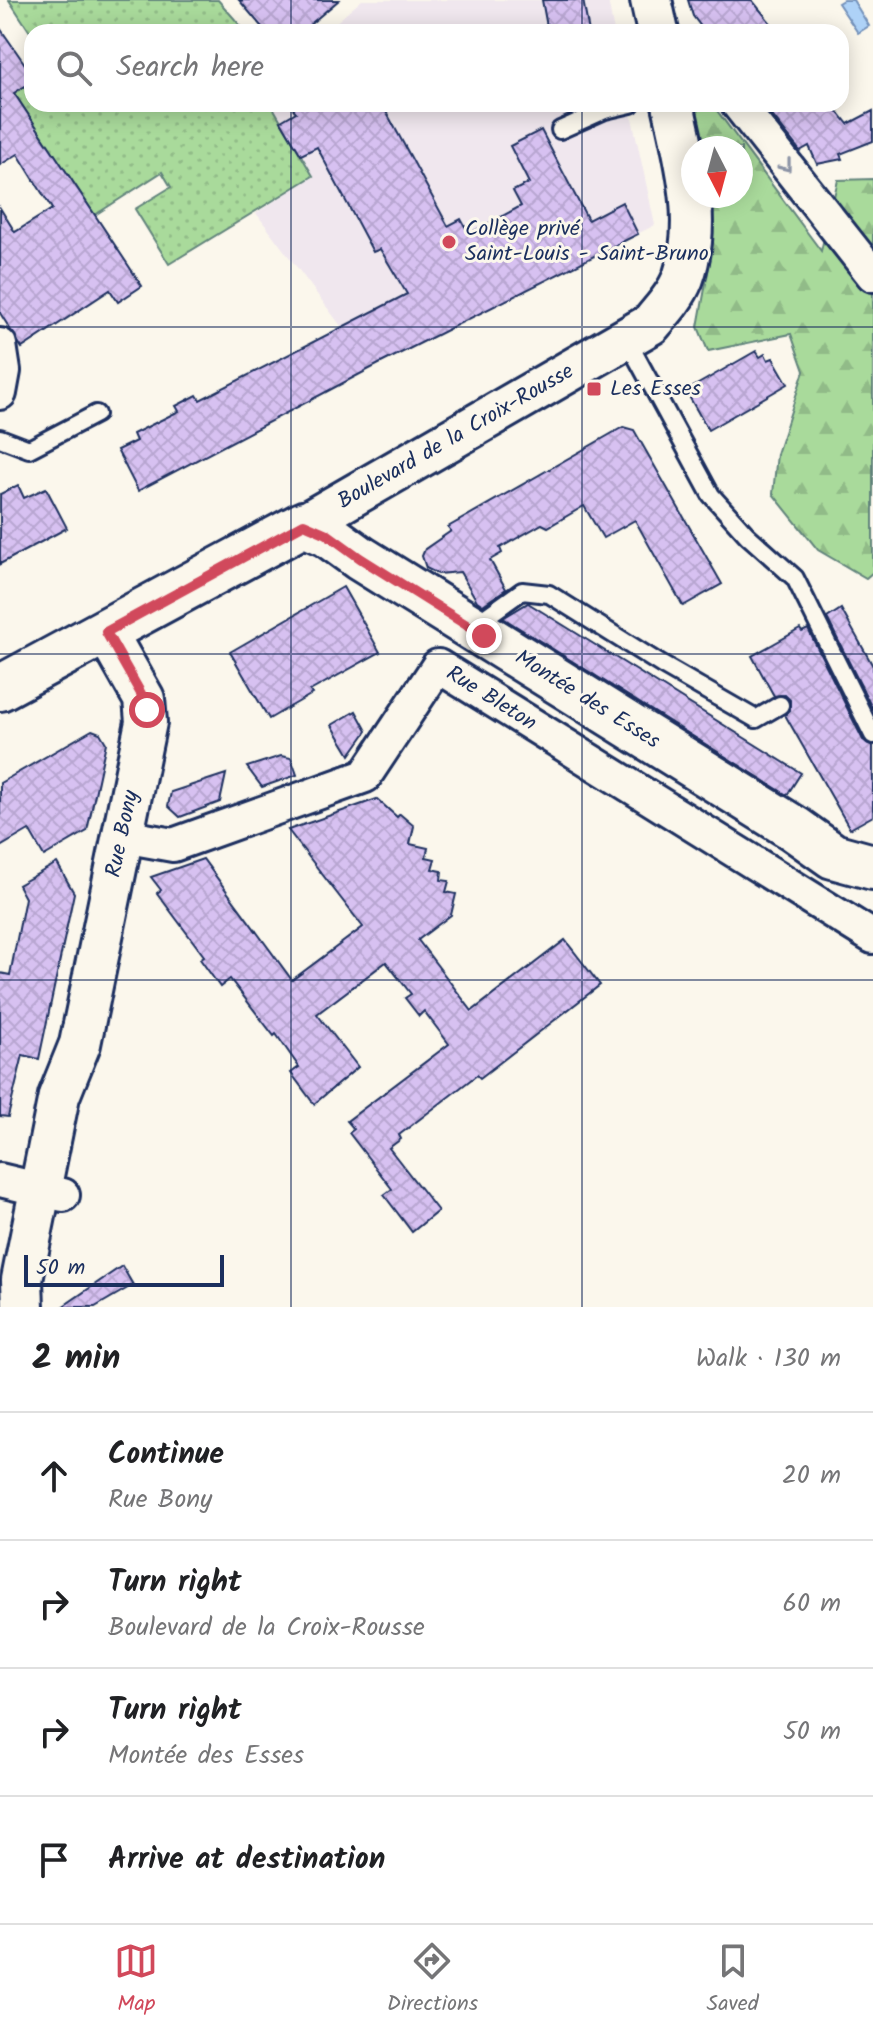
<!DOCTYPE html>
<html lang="en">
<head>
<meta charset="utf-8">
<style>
  body { margin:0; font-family:Kalam,sans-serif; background:#f2f2f2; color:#202124 }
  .compass { position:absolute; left:681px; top:136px; width:72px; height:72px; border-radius:50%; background:#fff; box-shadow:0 4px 20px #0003; rotate:174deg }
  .scale { position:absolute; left:24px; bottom:20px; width:200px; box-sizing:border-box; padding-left:8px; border:4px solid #1b2f5e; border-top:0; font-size:22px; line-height:28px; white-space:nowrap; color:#1b2f5e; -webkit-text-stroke:6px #fbf7ec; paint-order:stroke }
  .stop { position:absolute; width:24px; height:24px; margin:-18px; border:6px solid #d1495b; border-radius:50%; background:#fff }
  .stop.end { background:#d1495b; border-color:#fff; box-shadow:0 2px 8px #0008 }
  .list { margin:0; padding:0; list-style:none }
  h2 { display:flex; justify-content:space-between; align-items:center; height:104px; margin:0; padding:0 32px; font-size:34px }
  h2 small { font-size:26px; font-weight:400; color:#757577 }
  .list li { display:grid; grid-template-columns:52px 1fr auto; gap:24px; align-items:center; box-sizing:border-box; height:128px; padding:0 32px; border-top:2px solid #e0e0e0 }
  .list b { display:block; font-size:30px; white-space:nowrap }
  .list p { margin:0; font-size:26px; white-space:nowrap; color:#757577 }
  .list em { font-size:26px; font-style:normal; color:#757577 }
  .icon { flex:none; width:44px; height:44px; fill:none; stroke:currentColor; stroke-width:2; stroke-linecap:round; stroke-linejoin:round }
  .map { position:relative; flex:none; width:873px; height:1307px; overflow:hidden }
  .search { position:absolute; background:#fff; box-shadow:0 4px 20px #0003; left:24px; right:24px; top:24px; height:88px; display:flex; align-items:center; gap:20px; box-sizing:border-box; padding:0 28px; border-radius:24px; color:#757577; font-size:30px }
  .sheet { height:616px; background:#fff }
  nav { display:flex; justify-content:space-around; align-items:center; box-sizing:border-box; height:112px; border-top:2px solid #e0e0e0; background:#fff; font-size:22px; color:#757577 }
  nav a { display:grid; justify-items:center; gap:4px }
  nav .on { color:#d1495b }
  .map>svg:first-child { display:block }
</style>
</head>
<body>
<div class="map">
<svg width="873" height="1307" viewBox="0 0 873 1307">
  <defs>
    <pattern id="grass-dots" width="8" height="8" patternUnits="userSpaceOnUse" patternTransform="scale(2)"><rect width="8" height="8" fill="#a9da9b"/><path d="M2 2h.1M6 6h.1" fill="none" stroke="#91bb88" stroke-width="1.8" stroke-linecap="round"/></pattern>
    <pattern id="forest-firs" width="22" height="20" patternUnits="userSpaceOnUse" patternTransform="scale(2)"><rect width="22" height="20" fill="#a9da9b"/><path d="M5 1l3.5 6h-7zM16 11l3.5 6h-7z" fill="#91bb88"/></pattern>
    <pattern id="building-cross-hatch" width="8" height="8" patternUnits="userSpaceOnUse" patternTransform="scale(2)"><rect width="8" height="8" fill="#d7c1f1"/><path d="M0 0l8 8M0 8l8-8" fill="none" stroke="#b8a6d1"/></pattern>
  </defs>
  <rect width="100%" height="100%" fill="#fbf7ec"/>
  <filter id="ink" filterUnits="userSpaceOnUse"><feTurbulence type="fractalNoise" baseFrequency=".0125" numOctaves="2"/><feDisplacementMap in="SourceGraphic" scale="16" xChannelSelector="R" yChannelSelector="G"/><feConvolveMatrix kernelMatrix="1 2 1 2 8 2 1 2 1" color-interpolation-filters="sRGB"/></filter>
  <g filter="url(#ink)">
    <g fill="#f0e7ee">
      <polygon points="362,0 608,0 614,32 325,32"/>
      <polygon points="271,104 629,104 655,225 380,364 367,341 356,346 256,213 313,176"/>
    </g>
    <g fill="url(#grass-dots)" stroke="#62847c" stroke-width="2">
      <polygon points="9,0 218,0 246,32 32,32 32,35"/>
      <polygon points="32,66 32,104 271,104 313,176 169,264 135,209 171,187 162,172 95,215 14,93 31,73"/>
    </g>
    <polygon fill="url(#forest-firs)" stroke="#62847c" stroke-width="2" points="693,104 712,104 821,251 838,180 873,179 873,572 866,578 818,550 773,494 777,454 804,371 791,334 708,351 698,327 712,250 712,221 708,196 741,196 741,148 700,148"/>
    <polygon fill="#aed2f7" stroke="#7391ba" stroke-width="2" points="843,0 853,0 869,26 858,33 838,3"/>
    <g fill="url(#building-cross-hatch)" stroke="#1b2f5e" stroke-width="2">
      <polygon points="239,0 339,0 301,32 266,32"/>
      <polygon points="542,0 583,0 589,32 548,32"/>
      <polygon points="688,0 752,0 778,32 705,32 693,16"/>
      <polygon points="0,28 31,73 30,83 14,93 142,286 118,302 110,290 22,348 0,313 0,208 15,232 52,209 18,154 0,165"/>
      <polygon points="289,104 382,104 448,226 461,219 469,234 521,206 513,191 529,183 510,146 541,130 588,220 622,202 638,234 379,364 138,491 117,450 136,441 133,434 179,411 176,406 197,395 200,400 407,294 380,249 373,252 317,147 301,155 281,121 296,112"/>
      <polygon points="763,104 832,104 848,124 873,111 873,141 840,154 842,159 817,164 809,146 800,151"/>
      <polygon points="756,351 760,357 765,354 768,360 773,358 788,384 708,430 686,391"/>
      <polygon points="623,427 634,430 722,584 683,606 635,520 603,538 584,506 548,527 542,524 500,548 502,553 490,560 506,589 483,605 477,601 460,572 438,574 426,568 422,556 425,549 451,531 448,527"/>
      <polygon points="18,485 24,498 46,488 67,528 0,564 0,494"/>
      <polygon points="343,587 380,652 310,691 312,694 269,719 230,652"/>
      <polygon points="528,603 801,773 787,795 503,618"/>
      <polygon points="841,609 873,666 873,710 827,618"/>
      <polygon points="800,629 802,632 808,629 863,740 873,746 873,816 850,829 785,715 790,710 790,700 785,695 774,696 752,656"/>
      <polygon points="356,711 367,731 350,755 332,725"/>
      <polygon points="92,730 100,733 106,743 87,831 44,856 29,830 0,847 0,783"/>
      <polygon points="281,756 291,758 297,775 262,787 247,767"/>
      <polygon points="226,774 220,802 180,817 168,806 171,792"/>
      <polygon points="377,799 397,817 400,814 414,826 410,844 428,848 426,857 435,859 432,869 442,871 441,880 449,881 446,892 456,894 451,915 418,940 472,1011 565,940 600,985 480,1078 477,1075 399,1135 401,1139 389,1148 438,1211 412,1232 384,1195 392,1189 349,1133 354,1129 347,1121 449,1044 424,1011 419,1016 405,998 411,994 386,962 317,1014 358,1067 314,1104 291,1073 299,1067 276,1034 274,1036 230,979 220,987 200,959 204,956 157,893 161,890 151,877 203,859 292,980 363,927 288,830"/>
      <polygon points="57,863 74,893 39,1059 23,1055 8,1117 0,1116 0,973 10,975 25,898 18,885"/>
      <polygon points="122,1266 133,1285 95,1307 62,1307"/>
    </g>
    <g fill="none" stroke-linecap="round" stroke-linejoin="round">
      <defs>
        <g id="service">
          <polyline points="560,130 605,110 631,104"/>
          <polyline points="627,340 711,495 747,535 795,578 873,735"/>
          <polyline points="0,438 29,449 96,414"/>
          <polyline points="476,624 522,591 549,594 662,665 756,719 780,705"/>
        </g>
        <g id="minor">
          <polyline points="738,104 873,275"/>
          <polyline points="0,345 4,371 0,393"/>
          <polyline points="123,836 173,845 365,776 438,666 873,937"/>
          <polyline points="0,1180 63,1195"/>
        </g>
        <g id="tertiary">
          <polyline points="651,0 658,32"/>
          <path d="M304,524L651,324C663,310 676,296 683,278C703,223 685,159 673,104"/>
          <polyline points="23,1307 22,1280 59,1096 80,1044 146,722 144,699 106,632"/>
        </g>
        <polyline id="secondary" points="0,688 304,524 327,534 360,558 795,829 833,856 873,867"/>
      </defs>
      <use href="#service" stroke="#1b2f5e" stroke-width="22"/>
      <use href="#minor" stroke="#1b2f5e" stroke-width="38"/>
      <use href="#tertiary" stroke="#1b2f5e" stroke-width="46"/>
      <use href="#secondary" stroke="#1b2f5e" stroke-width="50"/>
      <use href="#service" stroke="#fbf7ec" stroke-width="16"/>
      <use href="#minor" stroke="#fbf7ec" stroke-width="32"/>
      <use href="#tertiary" stroke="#fbf7ec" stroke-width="40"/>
      <use href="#secondary" stroke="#fbf7ec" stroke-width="44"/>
    </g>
    <defs><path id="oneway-chevron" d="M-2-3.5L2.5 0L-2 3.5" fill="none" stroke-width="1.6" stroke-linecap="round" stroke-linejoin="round" transform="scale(2)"/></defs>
    <use stroke="#8b93a5" href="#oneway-chevron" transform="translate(786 166) rotate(52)"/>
  </g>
  <g fill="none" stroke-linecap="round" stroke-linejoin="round" filter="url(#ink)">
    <polyline stroke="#d1495b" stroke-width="10" points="147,710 144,699 106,632 304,524 327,534 360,558 484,636"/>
  </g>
  <path fill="none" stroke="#1b2f5e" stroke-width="2" stroke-opacity="0.55" d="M291,0V32M582,0V32M291,104V1307M582,104V1307M0,327H873M0,654H873M0,980H873"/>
  <g fill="#d1495b" stroke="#fbf7ec" stroke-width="3">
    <circle cx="449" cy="242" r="8"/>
    <rect x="586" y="381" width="16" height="16" rx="4"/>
  </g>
  <g text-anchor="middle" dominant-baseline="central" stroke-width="6" stroke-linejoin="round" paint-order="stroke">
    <g font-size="22" fill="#1b2f5e" stroke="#fbf7ec" text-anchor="start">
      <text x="465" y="229">Collège privé<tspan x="465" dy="25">Saint-Louis - Saint-Bruno</tspan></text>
      <text x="610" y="389">Les Esses</text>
    </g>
    <g font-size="22" fill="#1b2f5e" stroke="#fbf7ec">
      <text transform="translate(456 437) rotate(-30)">Boulevard de la Croix-Rousse</text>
      <text transform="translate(491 699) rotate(32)">Rue Bleton</text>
      <text transform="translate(587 700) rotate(32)">Montée des Esses</text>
      <text transform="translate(123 834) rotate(-78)">Rue Bony</text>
    </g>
  </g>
</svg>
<svg class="compass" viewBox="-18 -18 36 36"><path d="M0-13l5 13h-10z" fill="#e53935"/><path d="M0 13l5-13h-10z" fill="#757577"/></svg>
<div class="scale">50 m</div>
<div class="stop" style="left:147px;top:710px"></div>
<div class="stop end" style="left:484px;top:636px"></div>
<div class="search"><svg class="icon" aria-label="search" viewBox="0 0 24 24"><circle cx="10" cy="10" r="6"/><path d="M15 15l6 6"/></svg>Search here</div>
</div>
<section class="sheet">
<h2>2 min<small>Walk · 130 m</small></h2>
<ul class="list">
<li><svg class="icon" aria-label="ahead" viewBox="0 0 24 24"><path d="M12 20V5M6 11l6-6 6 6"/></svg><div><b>Continue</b><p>Rue Bony</p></div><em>20 m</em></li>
<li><svg class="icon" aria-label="right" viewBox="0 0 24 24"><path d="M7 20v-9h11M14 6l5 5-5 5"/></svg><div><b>Turn right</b><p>Boulevard de la Croix-Rousse</p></div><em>60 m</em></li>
<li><svg class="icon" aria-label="right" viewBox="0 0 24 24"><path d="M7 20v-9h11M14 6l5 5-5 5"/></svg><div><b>Turn right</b><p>Montée des Esses</p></div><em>50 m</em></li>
<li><svg class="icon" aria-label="arrive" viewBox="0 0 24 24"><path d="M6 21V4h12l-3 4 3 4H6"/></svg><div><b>Arrive at destination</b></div></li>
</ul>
</section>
<nav>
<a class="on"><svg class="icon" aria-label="map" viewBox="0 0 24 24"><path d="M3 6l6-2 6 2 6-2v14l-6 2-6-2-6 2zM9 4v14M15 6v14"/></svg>Map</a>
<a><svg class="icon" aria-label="directions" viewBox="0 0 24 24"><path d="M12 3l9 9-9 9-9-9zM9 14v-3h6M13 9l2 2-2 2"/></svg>Directions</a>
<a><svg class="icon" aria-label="saved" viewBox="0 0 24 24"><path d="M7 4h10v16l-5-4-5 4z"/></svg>Saved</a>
</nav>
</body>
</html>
